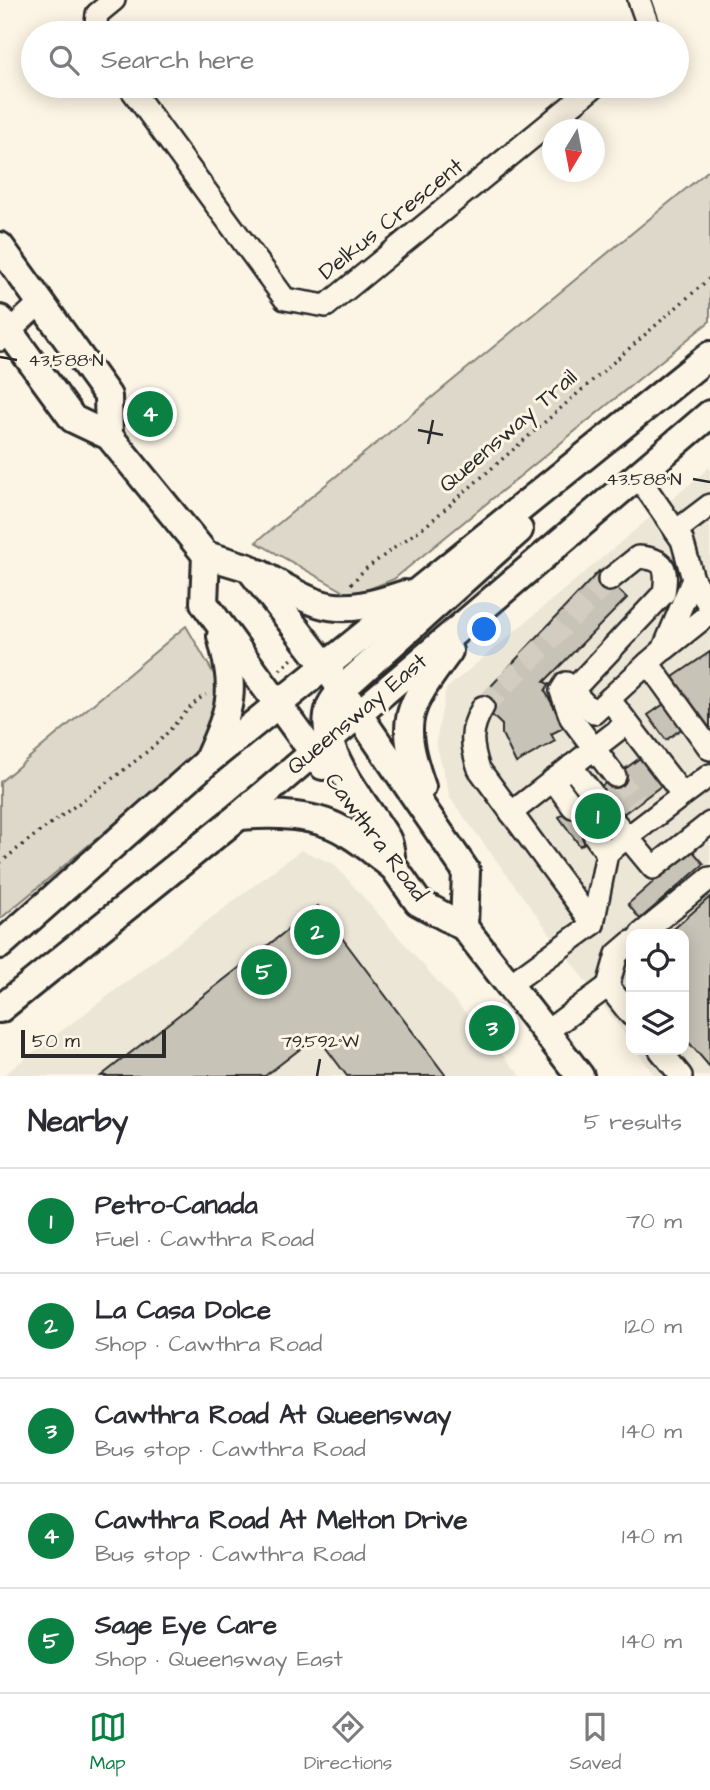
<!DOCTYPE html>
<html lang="en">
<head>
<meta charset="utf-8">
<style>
  body { margin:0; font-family:"Architects Daughter",sans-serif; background:#f2f2f3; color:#2b2b33 }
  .controls { position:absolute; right:21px; bottom:21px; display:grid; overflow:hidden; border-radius:14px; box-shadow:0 4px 18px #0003 }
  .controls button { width:63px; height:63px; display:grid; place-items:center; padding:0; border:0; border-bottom:2px solid #e1e1e2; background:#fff; color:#2b2b33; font:35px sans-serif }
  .compass { position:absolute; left:542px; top:119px; width:63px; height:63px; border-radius:50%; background:#fff; box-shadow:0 4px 18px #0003; rotate:190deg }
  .scale { position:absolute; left:21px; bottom:18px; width:145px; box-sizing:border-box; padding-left:7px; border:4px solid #2b2b2b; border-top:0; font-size:19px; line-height:24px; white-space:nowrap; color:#2b2b2b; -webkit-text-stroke:5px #fcf5e5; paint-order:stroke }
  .you { position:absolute; left:485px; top:630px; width:24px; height:24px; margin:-18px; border:5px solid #fff; border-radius:50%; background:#1a73e8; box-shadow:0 0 0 10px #1a73e833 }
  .badge { display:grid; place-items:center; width:46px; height:46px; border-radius:50%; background:#0b8043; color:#fff; font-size:23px; font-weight:700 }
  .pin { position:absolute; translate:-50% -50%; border:4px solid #fff; box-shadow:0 2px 7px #0006 }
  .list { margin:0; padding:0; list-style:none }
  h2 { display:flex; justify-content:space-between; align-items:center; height:91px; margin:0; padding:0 28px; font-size:30px }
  h2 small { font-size:23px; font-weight:400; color:#7c7c81 }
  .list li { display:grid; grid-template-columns:46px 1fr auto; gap:21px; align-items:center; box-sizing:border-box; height:105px; padding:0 28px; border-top:2px solid #e1e1e2 }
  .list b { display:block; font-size:26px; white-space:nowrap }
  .list p { margin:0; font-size:23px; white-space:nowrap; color:#7c7c81 }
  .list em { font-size:23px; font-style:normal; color:#7c7c81 }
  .icon { flex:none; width:38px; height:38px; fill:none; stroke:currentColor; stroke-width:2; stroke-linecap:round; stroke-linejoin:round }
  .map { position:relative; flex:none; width:710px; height:1076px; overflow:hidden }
  .search { position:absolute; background:#fff; box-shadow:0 4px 18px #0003; left:21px; right:21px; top:21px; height:77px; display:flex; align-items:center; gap:18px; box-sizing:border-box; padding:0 24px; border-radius:38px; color:#7c7c81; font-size:26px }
  .sheet { height:616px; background:#fff }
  nav { display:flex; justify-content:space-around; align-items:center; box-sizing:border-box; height:98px; border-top:2px solid #e1e1e2; background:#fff; font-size:19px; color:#7c7c81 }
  nav a { display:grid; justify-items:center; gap:4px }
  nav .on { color:#0b8043 }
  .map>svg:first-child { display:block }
</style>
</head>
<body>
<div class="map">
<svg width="710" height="1076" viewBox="0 0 710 1076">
  <rect width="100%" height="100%" fill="#fcf5e5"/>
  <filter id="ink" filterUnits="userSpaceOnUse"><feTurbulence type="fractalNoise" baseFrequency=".0143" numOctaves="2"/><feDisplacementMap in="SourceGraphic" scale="14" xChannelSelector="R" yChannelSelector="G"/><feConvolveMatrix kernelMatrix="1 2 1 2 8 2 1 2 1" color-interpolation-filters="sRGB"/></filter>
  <g filter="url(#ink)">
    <g fill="#ece6d7">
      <polygon points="710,467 710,1076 655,1076 636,1050 684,1050 684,934 631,934 631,1043 450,798 436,742 446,689"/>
      <polygon points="301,850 334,864 521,1076 2,1076"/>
    </g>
    <g fill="#ded8ca" stroke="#84827a" stroke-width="2">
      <polygon points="710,169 710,321 394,579 352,596 256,542"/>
      <polygon points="186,626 240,719 0,919 0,782"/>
    </g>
    <g fill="#c8c3b7" stroke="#2b2b2b" stroke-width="2">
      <polygon points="599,571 627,598 544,682 549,684 545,691 565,727 551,734 555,741 516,763 502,734 502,725 477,701"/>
      <polygon points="710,652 710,731 673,677"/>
      <polygon points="667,702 684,727 666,740 648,715"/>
      <polygon points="640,758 661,786 580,846 559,817"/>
      <polygon points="691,849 704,864 640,919 628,904"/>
      <polygon points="710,897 710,1067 684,1037 684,934 668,934"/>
      <polygon points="318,906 446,1076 347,1076 317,1036 265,1076 101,1076"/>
    </g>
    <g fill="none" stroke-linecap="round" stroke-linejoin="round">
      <g stroke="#d2cdc0" stroke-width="21" stroke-dasharray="21 10" stroke-linecap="butt">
        <polyline points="483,707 609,580"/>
        <polyline points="615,776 637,803"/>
        <polyline points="592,793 614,821"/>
        <polyline points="573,807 594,835"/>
      </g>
      <defs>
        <g id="minor">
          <polyline points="639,0 649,28 647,33"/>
          <polyline points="95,33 97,14 114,0"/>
          <polyline points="129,86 285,299 326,306 595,86"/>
          <polyline points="0,340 41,302"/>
          <polyline points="639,478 682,540 693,579 710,607"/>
          <polyline points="676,531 710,505"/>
          <polyline points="693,579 663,650 648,663 710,749"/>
          <path d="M609,580L638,557C665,559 668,567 664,593L572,691L594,713L648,663"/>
          <polyline points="665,649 710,613"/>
          <polyline points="566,683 561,691 571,718 615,776"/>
          <path d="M483,707C469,730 471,745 479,769L593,924L509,985"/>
          <polyline points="571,766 592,793"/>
          <polyline points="553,780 573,807"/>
          <polyline points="683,795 710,775"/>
          <polyline points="511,813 627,723"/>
          <polyline points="614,821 653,868 710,823"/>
          <polyline points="594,835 607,853"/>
          <polyline points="593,924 607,853 683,795 609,699"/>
          <polyline points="641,934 710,878"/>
          <polyline points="608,986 617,954 631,942"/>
          <polyline points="546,1032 608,986 631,1015"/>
          <polyline points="660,1050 681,1076"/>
        </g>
        <g id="major">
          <polyline points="0,246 108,396 109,436"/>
          <polyline points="0,319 73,419 109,436 206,555 249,568 326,667 466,871 464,927"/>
          <polyline points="206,555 204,603 323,766"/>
          <path d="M259,573C323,609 333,618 405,594"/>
          <path d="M209,757C232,705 236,692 221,636"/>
          <path d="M422,787C398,719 407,708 449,651"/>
          <path d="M239,816C274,813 317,813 347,833C363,842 377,855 392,866"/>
          <polyline points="383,852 418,902 464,927 580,1076"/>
          <path d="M392,866C391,857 391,846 387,839C368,806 315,750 330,707C332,701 338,695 342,689L519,530"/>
          <polyline points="0,945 208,761 710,355"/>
          <polyline points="0,1009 239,816 710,414"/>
        </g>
      </defs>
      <use href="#minor" stroke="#2b2b2b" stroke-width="26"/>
      <use href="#major" stroke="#2b2b2b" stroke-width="32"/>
      <g stroke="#2b2b2b" stroke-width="3.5" stroke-dasharray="2 5" stroke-linecap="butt">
        <polyline points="351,584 364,570 429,523 710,278"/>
        <polyline points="280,670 292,659"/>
        <path d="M0,863C50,821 107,786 156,744C169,733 194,699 206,695"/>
      </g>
      <use href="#minor" stroke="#fcf5e5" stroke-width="21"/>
      <use href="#major" stroke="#fcf5e5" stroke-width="26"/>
    </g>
  </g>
  <path fill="none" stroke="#2b2b2b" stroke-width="2.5" d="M0,357L17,360M418,430L443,435M428,444L433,420M693,479L710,482M317,1076L320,1059"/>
  <g text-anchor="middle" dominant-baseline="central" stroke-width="6" stroke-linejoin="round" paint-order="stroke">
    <g font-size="23" fill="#2b2b2b" stroke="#fcf5e5">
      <text transform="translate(391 219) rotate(-39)">Delkus Crescent</text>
      <text transform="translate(508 431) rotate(-41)">Queensway Trail</text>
      <text transform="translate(357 714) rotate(-40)">Queensway East</text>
      <text transform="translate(376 837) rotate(53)">Cawthra Road</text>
    </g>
  </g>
  <g font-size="18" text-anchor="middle" fill="#2b2b2b" stroke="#fcf5e5" stroke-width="6" stroke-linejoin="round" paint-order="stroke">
    <text x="66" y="366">43.588°N</text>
    <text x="644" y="485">43.588°N</text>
    <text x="320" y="1047">79.592°W</text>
  </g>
</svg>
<div class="controls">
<button><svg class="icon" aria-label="locate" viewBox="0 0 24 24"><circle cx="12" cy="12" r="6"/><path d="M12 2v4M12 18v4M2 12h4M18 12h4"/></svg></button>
<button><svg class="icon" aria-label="layers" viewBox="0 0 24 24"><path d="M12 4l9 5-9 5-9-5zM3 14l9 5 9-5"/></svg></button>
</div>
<svg class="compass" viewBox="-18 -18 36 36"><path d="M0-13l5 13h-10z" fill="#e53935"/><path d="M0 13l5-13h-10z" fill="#7c7c81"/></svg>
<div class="scale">50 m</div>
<div class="you"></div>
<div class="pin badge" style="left:598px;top:816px">1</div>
<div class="pin badge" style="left:317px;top:932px">2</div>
<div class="pin badge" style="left:492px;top:1028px">3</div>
<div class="pin badge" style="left:150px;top:414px">4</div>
<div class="pin badge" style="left:264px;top:972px">5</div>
<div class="search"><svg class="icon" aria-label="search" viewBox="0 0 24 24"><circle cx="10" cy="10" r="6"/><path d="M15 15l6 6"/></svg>Search here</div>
</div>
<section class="sheet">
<h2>Nearby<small>5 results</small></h2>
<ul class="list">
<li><span class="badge">1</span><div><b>Petro-Canada</b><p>Fuel · Cawthra Road</p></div><em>70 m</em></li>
<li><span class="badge">2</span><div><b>La Casa Dolce</b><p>Shop · Cawthra Road</p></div><em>120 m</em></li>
<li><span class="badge">3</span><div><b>Cawthra Road At Queensway</b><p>Bus stop · Cawthra Road</p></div><em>140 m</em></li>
<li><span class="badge">4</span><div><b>Cawthra Road At Melton Drive</b><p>Bus stop · Cawthra Road</p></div><em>140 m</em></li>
<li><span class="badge">5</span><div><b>Sage Eye Care</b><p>Shop · Queensway East</p></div><em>140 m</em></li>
</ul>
</section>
<nav>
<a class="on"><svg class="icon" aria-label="map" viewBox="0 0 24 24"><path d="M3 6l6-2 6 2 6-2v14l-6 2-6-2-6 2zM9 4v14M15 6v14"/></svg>Map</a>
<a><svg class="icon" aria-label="directions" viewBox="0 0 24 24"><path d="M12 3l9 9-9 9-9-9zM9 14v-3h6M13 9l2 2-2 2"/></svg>Directions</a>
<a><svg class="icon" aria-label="saved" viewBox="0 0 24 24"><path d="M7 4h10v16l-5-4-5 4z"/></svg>Saved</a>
</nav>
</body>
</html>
